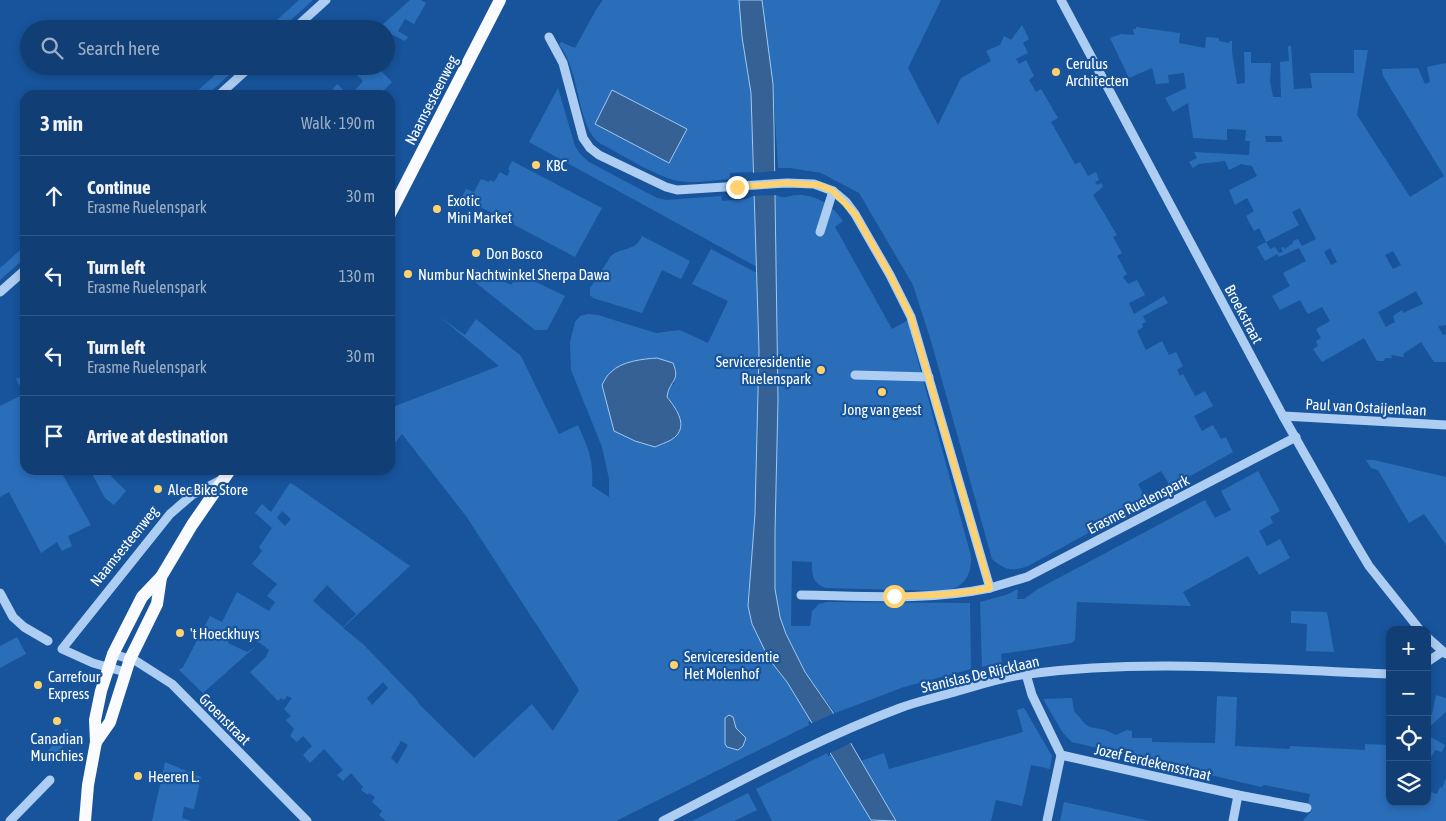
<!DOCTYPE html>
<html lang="en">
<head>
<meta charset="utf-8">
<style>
  body { margin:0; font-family:"Asap Condensed",sans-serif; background:#1a467a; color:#f1f3f6 }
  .controls { position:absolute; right:15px; bottom:15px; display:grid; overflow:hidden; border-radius:10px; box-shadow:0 2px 8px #0003 }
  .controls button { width:45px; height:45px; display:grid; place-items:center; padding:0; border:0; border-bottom:1px solid #305887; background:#113f75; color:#f1f3f6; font:25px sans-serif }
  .stop { position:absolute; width:15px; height:15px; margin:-11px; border:4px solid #ffd26f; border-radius:50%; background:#fff }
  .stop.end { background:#ffd26f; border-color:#fff; box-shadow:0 1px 5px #0008 }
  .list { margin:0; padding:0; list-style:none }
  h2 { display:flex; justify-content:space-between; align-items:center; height:65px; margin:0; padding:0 20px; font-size:21px }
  h2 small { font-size:16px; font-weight:400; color:#9cafc5 }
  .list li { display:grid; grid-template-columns:32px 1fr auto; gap:15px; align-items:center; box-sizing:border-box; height:80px; padding:0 20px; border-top:1px solid #305887 }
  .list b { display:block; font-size:19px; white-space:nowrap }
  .list p { margin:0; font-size:16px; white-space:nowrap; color:#9cafc5 }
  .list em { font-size:16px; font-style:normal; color:#9cafc5 }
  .icon { flex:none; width:28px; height:28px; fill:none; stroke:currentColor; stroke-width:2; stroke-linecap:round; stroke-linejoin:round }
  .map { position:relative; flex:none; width:1446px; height:821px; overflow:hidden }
  .search { position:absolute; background:#113f75; box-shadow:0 2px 8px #0003; left:20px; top:20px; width:375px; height:55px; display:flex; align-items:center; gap:12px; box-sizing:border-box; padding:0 18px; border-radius:28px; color:#9cafc5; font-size:19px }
  .panel { position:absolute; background:#113f75; box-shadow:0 2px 8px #0003; left:20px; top:90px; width:375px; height:385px; border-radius:15px }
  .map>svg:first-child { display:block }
</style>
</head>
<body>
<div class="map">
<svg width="1446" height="821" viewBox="0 0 1446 821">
  <rect width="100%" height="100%" fill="#17549c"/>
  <g fill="#2a6eba" fill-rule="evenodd">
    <polygon points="299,0 313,0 281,29 267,29"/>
    <polygon points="410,0 421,0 426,3 414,24 405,19 398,31 408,37 405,41 387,32 386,29 381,26"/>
    <path d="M603,0H739L742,37L751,93L753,172L730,173V179C714,180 695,184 679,181C658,178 621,154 601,144C576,128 581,70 559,45L561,42L575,48L597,8Z"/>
    <path d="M762,0H941L908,68L938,125L961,78L991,61L986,51L1000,45L1004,36L1011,40L1022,25L1029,39L1023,43L1028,53L1016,59L1019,64L1026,60L1034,76L1029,80L1036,92L1041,89L1058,118L1051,122L1075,164L1080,162L1088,176L1096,172L1099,180L1095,182L1097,185L1101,183L1103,187L1093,195L1117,235L1113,237L1122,253L1117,256L1127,274L1123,277L1128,284L1137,280L1145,295L1129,303L1134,314L1164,296L1168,303L1143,316L1146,322L1142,324L1143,327L1137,331L1146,350L1162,341L1169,355L1176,352L1183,366L1177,370L1180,376L1183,374L1195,396L1205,391L1213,406L1194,416L1202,431L1213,425L1221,439L1226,437L1233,452L1171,487L1161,471L1138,484L1147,501L1028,566C1012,572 1005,570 992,559L931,341L913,285L859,193L821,173L790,168H778L773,84Z"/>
    <path d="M1136,27L1180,33L1179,43L1205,48L1206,37L1219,38V41L1229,43L1230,41H1232V52L1237,84L1245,83L1244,52H1251V63H1271L1270,81L1273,97H1281L1280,62L1289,61L1288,46H1291L1294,89L1312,88L1310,73H1354V50H1368L1357,115L1410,197L1444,176L1383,76L1382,69L1418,68L1425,84L1430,82L1427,67L1446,63V325L1438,326L1443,335L1446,334V362H1434L1421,342L1403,354L1404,357L1391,355L1392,358H1385L1384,361H1377L1364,338L1322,362L1313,349L1318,346L1316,341L1321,338L1316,329L1330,321L1322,307L1308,314L1300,300L1280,310L1272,296L1290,286L1283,273L1306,261L1299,248L1279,257L1277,254L1265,261L1257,247L1266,242L1259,228L1254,231L1246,216L1254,211L1247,198L1235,205L1229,190L1257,176L1252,166L1241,164L1229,170L1225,161L1199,164L1193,168L1189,162L1197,158L1194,152L1249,155L1250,141H1245L1246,130L1227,129V140L1193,138L1188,103L1173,112L1165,98L1186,88L1184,73L1168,75L1169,83L1156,84L1152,68L1129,78L1110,38L1121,34L1134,35L1133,29H1136ZM1265,136H1281L1283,142H1266ZM1300,208L1316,239L1302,246L1298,239L1293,241V243L1285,249L1284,247L1281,248L1283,252L1279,253L1275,247L1270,249L1266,242L1299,225L1292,212ZM1330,248L1337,262L1331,265L1324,252ZM1393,251L1401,265L1393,269L1385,255ZM1416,291L1423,304L1403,313L1402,310L1393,316L1395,322L1386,327L1378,312Z"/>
    <polygon points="225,66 239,66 207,95 193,95"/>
    <polygon points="362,66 367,69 369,66 376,66 392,82 380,95 351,95 363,81 355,73"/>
    <polygon points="337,84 349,95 328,95"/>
    <polygon points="558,88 575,146 580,154 589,162 657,198 667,200 721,196 722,201 746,199 754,196 757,267 529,142"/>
    <polygon points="512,161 602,208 575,257 462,197 466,189 474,192 481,179 489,182 490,180 494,182 500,172 507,176 510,171 508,169"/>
    <path d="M775,195C778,195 780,197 782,197C787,198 792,195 797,195C818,195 832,205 843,221L835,227L892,329L908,320L916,354L971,556C972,575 964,588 944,591L826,588C812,583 812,575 812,562L792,561L791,626H810L812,611L819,604L827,602L970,603L971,669L904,687L835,713L805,672L786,634L780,617L775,589V532L778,400Z"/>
    <path d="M642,236L690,261L681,279L662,270L642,313L593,298L590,295V288L611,256C620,247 636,252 642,236Z"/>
    <polygon points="25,246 25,258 0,280 0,268"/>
    <path d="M711,249L757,273L759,351L755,514L748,606L752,624L769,659L787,682L811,721L808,722L809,725L616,821H386L379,815L382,811L372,802L375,797L369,793L368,795L361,790L363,787L351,773L343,781L337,775L343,770L324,749L310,763L303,755L312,746L303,736L297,742L290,736L294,729L286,720L291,716L284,709L292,698L287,696L284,700L281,698L278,701L250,672L266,657L269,650L260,643L235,630L228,643L247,652L255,647L203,693L179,670L183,667L210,616L222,622L237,592L269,611L275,602L267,596L277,584L252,564L262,551L259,547L272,528L255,513L262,504L271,512L290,483L294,485L410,566L343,628L363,644L417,700L419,704L474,758L532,704L553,731L579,690L466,516L402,434L390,449V408L499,366L440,317L465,335L476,319L521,356L559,434L578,425C588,448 594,460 592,486L609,497V479L602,447L571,370L570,342L575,322L580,316L588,314L598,315L656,333L680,330L708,343L728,301L692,284ZM620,367L675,382L668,389L667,397L674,406ZM282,511L291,519L285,526L277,518ZM327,585L356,614L343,627L313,601ZM383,682L388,688L372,705L367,698ZM401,741L408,745L397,764L391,758Z"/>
    <polygon points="477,269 511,285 519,274 565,296 547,330 535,330 470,278"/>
    <polygon points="25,375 25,470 60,470 91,525 68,536 72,546 62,551 57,542 41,553 9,492 0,497 0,406 24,394 16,379"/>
    <polygon points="1366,460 1374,460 1446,477 1446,545 1424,514 1409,523 1378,470 1371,468"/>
    <polygon points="90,470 116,470 111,476 126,491 114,505 105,498"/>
    <polygon points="1258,471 1280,511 1270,517 1273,523 1259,531 1267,546 1280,539 1290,558 1259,575 1248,556 1183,592 1191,606 1077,602 1075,640 1072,643 1001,654 1002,663 982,667 980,602 1006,595 1018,589 1017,599 1024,599 1038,589 1205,500 1215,518 1231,510 1221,491"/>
    <polygon points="1291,611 1327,612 1334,652 1306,651 1307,624 1291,623"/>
    <polygon points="17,637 26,654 0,668 0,646"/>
    <polygon points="1436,695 1446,698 1446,712 1427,729 1427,720 1432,714"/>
    <polygon points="1217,696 1237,697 1235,746 1289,749 1290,746 1365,750 1365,744 1390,745 1390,802 1427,802 1427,791 1437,794 1440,787 1442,788 1446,778 1446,821 1303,821 1312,810 1308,805 1310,794 1264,785 1261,787 1072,742 1063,733 1043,699 1072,698 1074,711 1085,724 1090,727 1105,730 1116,735 1127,730 1132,731 1132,738 1152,738 1152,742 1215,743"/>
    <polygon points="1024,708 1052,756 1050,769 1031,765 1022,806 996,800 991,821 896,821 861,761 884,753 889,769 1023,732 1017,710"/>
    <polygon points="65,729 68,729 68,738 51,764 47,752"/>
    <polygon points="1427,735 1445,745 1442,752 1435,750 1427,765"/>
    <polygon points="827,753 828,756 831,755 872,821 772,821 756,789"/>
    <polygon points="165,762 201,777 194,809 184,807 182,818 192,821 152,821"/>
    <polygon points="748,793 757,810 734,821 692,821"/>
    <polygon points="1064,802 1150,821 1060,821"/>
  </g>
  <g fill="#356195" stroke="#a0c9f5">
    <polygon points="739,0 762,0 773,84 774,126 778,400 775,532 775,589 780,617 786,634 805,672 832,711 896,821 871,820 787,682 769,659 752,624 748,606 755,514 759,351 751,93 742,37"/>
    <polygon points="612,90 687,129 669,163 595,124"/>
    <path d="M657,358L673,363C681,382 669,380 667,397C675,407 688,424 676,436C672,441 661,444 655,447L635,441L614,431L602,385C604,381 607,375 611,372C622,361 643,359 657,358Z"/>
    <polygon points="729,715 733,717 736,728 746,738 743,746 738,750 727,747 725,744 725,718"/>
  </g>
  <g fill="#17549c">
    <polygon points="777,171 778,195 751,196 750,173"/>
    <polygon points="835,713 853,742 828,754 810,724"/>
  </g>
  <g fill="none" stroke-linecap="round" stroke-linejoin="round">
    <g stroke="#adcef2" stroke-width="9">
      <polyline points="1061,0 1283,416 1354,541 1369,566 1420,630"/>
      <polyline points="294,29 326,0"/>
      <polyline points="549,37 563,63 583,138 590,148 599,155 666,187 677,190 787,183 814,184 833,191 846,202 855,214 890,275 911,317 990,588 1027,577 1296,437"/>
      <polyline points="219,95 251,66"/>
      <polyline points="820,232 833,191"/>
      <polyline points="0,292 25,270"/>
      <polyline points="855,375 929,377"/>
      <polyline points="1283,416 1446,425"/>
      <polyline points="0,593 13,617 24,627 48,641"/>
      <path d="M801,595C864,596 928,601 990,588"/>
      <polyline points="1427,637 1446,654"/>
      <polyline points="113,654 136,661 172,684 307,821"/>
      <polyline points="1427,662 1442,652"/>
      <polyline points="125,672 93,663 62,649 170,514 192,495 221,480"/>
      <polyline points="1026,674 1032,695 1061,755 1047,821"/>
      <polyline points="1061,755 1238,795 1307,808"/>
      <polyline points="10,821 50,780"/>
      <path d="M663,821C741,781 817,739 900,708C916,702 934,698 951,693C976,686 1002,677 1028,674C1148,658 1270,670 1390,674"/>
      <polyline points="1233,821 1238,795"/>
    </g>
    <g stroke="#f9fbff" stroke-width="12">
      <polyline points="390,214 500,0"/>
      <polyline points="96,742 110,722 130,659 157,604 161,577"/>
      <polyline points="85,821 88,785 96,742 95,720 101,691 113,654 142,597 161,577 192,525 230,470"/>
    </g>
  </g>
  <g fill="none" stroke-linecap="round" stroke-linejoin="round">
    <path stroke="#ffd26f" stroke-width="6" d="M737,187L786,183L819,185L833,191L855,214L890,275L911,317L990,588C958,595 927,596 894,596"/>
  </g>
  <g fill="#ffd26f" stroke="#17549c" stroke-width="2">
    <circle cx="1056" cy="72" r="5"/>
    <circle cx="536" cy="165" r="5"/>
    <circle cx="437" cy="209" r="5"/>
    <circle cx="476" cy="253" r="5"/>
    <circle cx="408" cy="274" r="5"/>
    <circle cx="821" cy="370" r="5"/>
    <circle cx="882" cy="392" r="5"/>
    <circle cx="158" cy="489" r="5"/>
    <circle cx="180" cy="633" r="5"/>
    <circle cx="674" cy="665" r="5"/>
    <circle cx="38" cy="685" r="5"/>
    <circle cx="57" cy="721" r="5"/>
    <circle cx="138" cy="776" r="5"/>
  </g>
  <g text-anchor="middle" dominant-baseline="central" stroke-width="4.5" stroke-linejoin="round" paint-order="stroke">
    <g font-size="15" fill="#fff" stroke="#17549c" text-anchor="start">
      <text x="1066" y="63">Cerulus<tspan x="1066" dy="17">Architecten</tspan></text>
      <text x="546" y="165">KBC</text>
      <text x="447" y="200">Exotic<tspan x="447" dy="17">Mini Market</tspan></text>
      <text x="486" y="253">Don Bosco</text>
      <text x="418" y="274">Numbur Nachtwinkel Sherpa Dawa</text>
      <text x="811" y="361" text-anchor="end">Serviceresidentie<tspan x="811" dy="17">Ruelenspark</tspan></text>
      <text x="882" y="409" text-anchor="middle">Jong van geest</text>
      <text x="168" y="489">Alec Bike Store</text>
      <text x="190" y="633">'t Hoeckhuys</text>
      <text x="684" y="656">Serviceresidentie<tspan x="684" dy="17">Het Molenhof</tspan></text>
      <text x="48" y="676">Carrefour<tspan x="48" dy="17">Express</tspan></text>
      <text x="57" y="738" text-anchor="middle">Canadian<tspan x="57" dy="17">Munchies</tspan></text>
      <text x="148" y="776">Heeren L.</text>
    </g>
    <g font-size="15" fill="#fff" stroke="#17549c">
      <text transform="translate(431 100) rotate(-63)">Naamsesteenweg</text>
      <text transform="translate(1244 314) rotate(62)">Broekstraat</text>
      <text transform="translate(1366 407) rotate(3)">Paul van Ostaijenlaan</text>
      <text transform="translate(1138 504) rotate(-27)">Erasme Ruelenspark</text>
      <text transform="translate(124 546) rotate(-51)">Naamsesteenweg</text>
      <text transform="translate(980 674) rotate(-13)">Stanislas De Rijcklaan</text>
      <text transform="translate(225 719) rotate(45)">Groenstraat</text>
      <text transform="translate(1153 762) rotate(13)">Jozef Eerdekensstraat</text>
    </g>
  </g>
</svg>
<div class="controls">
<button>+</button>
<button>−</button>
<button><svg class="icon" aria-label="locate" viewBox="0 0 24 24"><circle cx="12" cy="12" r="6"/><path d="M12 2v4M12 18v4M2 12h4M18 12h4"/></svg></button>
<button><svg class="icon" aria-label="layers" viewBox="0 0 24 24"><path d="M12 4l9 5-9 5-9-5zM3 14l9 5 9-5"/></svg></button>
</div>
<div class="stop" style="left:894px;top:596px"></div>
<div class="stop end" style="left:737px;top:187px"></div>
<div class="search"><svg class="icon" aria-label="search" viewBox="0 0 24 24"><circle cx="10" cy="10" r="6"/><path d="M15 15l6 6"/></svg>Search here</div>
<section class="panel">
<h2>3 min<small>Walk · 190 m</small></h2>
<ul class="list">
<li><svg class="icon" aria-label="ahead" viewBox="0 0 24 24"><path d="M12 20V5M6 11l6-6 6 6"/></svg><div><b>Continue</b><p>Erasme Ruelenspark</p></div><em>30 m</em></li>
<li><svg class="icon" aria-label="left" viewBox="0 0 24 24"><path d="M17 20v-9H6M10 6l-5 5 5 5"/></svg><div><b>Turn left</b><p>Erasme Ruelenspark</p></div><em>130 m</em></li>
<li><svg class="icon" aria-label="left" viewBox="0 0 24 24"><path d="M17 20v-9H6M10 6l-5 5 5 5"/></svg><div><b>Turn left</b><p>Erasme Ruelenspark</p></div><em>30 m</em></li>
<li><svg class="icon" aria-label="arrive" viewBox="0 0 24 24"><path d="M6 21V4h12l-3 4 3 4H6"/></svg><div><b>Arrive at destination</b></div></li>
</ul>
</section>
</div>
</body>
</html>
